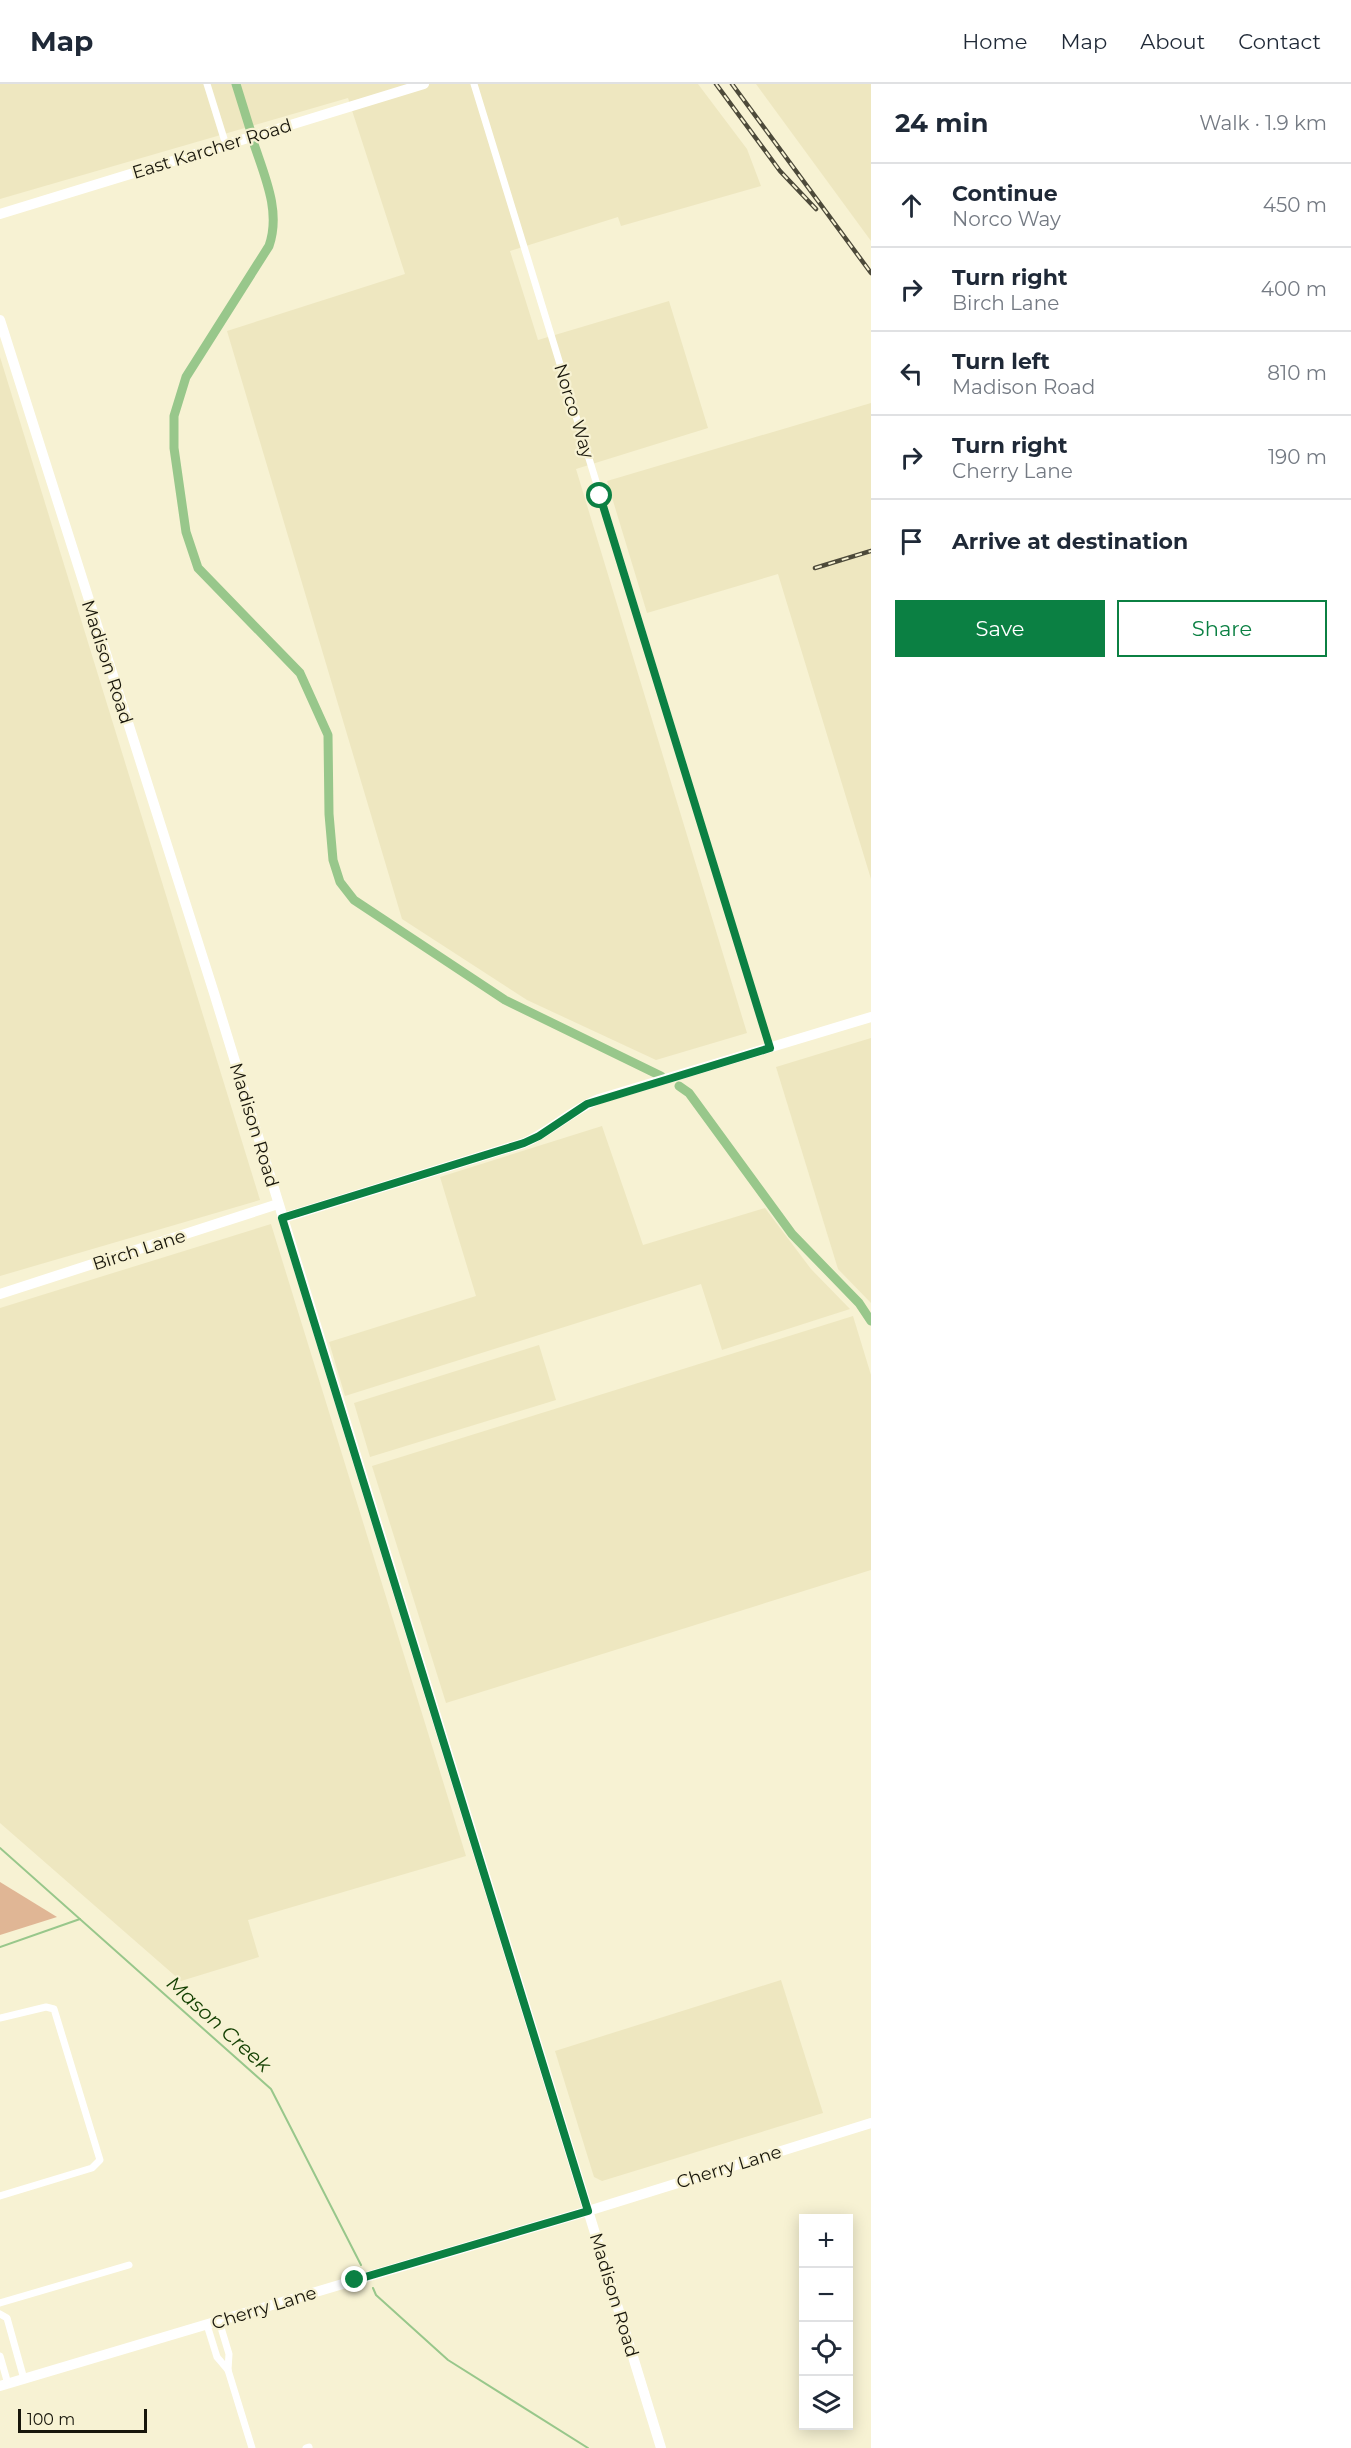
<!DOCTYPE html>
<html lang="en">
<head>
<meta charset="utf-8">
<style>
  body { margin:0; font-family:Montserrat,sans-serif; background:#f6f6f7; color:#1f2937 }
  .controls { position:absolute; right:18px; bottom:18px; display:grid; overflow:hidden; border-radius:0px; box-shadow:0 3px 15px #0003 }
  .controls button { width:54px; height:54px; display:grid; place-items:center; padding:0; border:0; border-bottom:2px solid #e0e1e3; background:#fff; color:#1f2937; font:30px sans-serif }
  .scale { position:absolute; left:18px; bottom:15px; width:129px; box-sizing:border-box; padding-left:6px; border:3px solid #18160b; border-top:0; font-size:16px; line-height:21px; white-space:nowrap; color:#18160b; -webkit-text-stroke:4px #f7f2d3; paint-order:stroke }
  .stop { position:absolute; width:18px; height:18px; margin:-14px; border:4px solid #0b8043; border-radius:50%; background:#fff }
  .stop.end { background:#0b8043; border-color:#fff; box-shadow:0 2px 6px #0008 }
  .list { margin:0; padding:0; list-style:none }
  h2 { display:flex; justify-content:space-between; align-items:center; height:78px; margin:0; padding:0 24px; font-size:26px }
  h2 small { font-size:20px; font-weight:400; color:#747a83 }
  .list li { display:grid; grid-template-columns:39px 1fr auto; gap:18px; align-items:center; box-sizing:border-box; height:84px; padding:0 24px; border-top:2px solid #e0e1e3 }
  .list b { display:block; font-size:22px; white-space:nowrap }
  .list p { margin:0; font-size:20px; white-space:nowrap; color:#747a83 }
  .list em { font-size:20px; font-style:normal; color:#747a83 }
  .actions { display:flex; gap:12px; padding:18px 24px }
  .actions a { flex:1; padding:14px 0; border:2px solid #0b8043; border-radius:0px; text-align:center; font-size:21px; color:#0b8043 }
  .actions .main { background:#0b8043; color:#fff }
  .icon { flex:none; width:33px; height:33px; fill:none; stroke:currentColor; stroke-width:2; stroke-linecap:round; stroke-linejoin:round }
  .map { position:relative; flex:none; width:871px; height:2364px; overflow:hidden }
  header { display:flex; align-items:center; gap:36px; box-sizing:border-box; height:84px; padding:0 30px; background:#fff; border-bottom:2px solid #e0e1e3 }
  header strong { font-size:28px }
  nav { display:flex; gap:33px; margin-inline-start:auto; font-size:21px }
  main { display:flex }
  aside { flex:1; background:#fff }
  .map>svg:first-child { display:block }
</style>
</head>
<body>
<header>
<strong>Map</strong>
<nav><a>Home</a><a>Map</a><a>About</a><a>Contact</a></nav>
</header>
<main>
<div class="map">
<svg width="871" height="2364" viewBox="0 0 871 2364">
  <rect width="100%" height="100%" fill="#f7f2d3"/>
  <g fill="#eee7c0">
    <polygon points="0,0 698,0 747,65 761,102 621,142 618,133 510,167 538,256 669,217 708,344 576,385 747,949 656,976 527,916 402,835 227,247 405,190 348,14 0,115"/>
    <polygon points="756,0 871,0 871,157"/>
    <polygon points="0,273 260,1116 0,1192"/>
    <polygon points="871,319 871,795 778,490 647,529 607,397"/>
    <polygon points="871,954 871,1219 838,1185 776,983"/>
    <polygon points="602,1042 643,1161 765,1124 811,1185 850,1225 722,1266 701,1200 345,1312 329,1258 476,1212 440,1093"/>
    <polygon points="271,1140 466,1772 248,1836 259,1873 181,1897 0,1739 0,1224"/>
    <polygon points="853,1232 871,1291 871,1486 446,1619 372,1382"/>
    <polygon points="539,1261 556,1316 370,1373 354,1319"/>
    <polygon points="781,1896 823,2029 602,2097 594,2093 555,1967"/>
  </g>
  <polygon fill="#e0b695" points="0,1798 57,1833 0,1851"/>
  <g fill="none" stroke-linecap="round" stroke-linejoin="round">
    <g stroke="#98c78b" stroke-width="2">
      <polyline points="0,1764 271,2005 361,2181"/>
      <polyline points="0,1863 80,1835"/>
      <polyline points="373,2204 376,2211 448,2276 588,2364"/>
    </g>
    <g stroke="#98c78b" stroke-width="9">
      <polyline points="236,0 250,45"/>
      <path d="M254,60C265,93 281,128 269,162L186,293L174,332V364L186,448L198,484L300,589L328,651L329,730L333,776L340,798L354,816L505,916L661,992"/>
      <polyline points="679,1002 689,1009 792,1150 859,1219 871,1237"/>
    </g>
    <g stroke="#fff" stroke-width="7">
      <polyline points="207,0 226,61"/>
      <polyline points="474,0 770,964"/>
      <polyline points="0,1934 46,1923 54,1925 100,2076 92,2084 0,2112"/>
      <polyline points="0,2219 129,2181"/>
      <polyline points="0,2230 7,2234 24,2295"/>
      <polyline points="219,2237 229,2270 228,2286 252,2364"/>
      <polyline points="207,2241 217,2273 228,2286"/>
      <polyline points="0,2272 8,2300"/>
      <polyline points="306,2364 309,2363"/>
    </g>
    <g stroke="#fff" stroke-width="10">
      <polyline points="0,130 424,0"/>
      <polyline points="0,236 214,909 661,2364"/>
      <path d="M283,1134L524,1059C551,1047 571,1026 599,1015L871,933"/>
      <polyline points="0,1210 278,1120"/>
      <polyline points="0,2302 588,2127 871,2039"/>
    </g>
    <defs>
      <g id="rail">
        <polyline points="716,0 780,87 816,125"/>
        <polyline points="732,0 871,189"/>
        <polyline points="815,484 871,467"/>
      </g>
    </defs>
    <use href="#rail" stroke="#4d4a3a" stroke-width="4.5"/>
    <use href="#rail" stroke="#f7f2d3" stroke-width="2" stroke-dasharray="7" stroke-linecap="butt"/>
  </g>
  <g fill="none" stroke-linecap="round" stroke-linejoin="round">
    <polyline stroke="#0b8043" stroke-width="8" points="355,2196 588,2127 282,1134 524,1059 539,1052 587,1020 770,964 600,412"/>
  </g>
  <g text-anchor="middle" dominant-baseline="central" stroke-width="4.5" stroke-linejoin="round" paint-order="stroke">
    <g font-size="18" fill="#18160b" stroke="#f7f2d3">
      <text transform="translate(212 65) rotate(-17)">East Karcher Road</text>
      <text transform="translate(574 327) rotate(73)">Norco Way</text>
      <text transform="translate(107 578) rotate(72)">Madison Road</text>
      <text transform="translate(254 1041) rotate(73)">Madison Road</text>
      <text transform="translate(139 1166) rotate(-18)">Birch Lane</text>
      <text transform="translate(729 2083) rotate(-17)">Cherry Lane</text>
      <text transform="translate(614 2211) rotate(73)">Madison Road</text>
      <text transform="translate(264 2224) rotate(-17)">Cherry Lane</text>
    </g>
    <g font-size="20" font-style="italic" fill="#123f00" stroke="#f7f2d3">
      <text transform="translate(219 1940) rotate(42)">Mason Creek</text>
    </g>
  </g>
</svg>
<div class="controls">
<button>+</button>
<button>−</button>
<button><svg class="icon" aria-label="locate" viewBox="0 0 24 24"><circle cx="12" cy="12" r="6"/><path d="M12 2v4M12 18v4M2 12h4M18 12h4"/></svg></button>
<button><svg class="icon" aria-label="layers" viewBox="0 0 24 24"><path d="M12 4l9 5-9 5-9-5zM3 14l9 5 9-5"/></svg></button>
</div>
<div class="scale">100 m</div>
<div class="stop" style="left:600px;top:412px"></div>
<div class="stop end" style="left:355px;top:2196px"></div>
</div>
<aside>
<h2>24 min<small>Walk · 1.9 km</small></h2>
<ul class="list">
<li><svg class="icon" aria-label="ahead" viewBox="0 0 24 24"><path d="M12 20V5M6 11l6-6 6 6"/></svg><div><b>Continue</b><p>Norco Way</p></div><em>450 m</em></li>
<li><svg class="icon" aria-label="right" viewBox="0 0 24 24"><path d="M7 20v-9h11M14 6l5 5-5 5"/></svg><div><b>Turn right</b><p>Birch Lane</p></div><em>400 m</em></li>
<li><svg class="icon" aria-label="left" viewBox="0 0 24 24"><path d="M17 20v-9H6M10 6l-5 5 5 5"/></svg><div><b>Turn left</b><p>Madison Road</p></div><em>810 m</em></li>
<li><svg class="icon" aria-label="right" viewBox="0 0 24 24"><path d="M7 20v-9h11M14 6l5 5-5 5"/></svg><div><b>Turn right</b><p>Cherry Lane</p></div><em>190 m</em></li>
<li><svg class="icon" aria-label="arrive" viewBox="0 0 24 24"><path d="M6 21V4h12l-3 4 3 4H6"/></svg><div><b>Arrive at destination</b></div></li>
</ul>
<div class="actions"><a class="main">Save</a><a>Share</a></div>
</aside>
</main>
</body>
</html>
